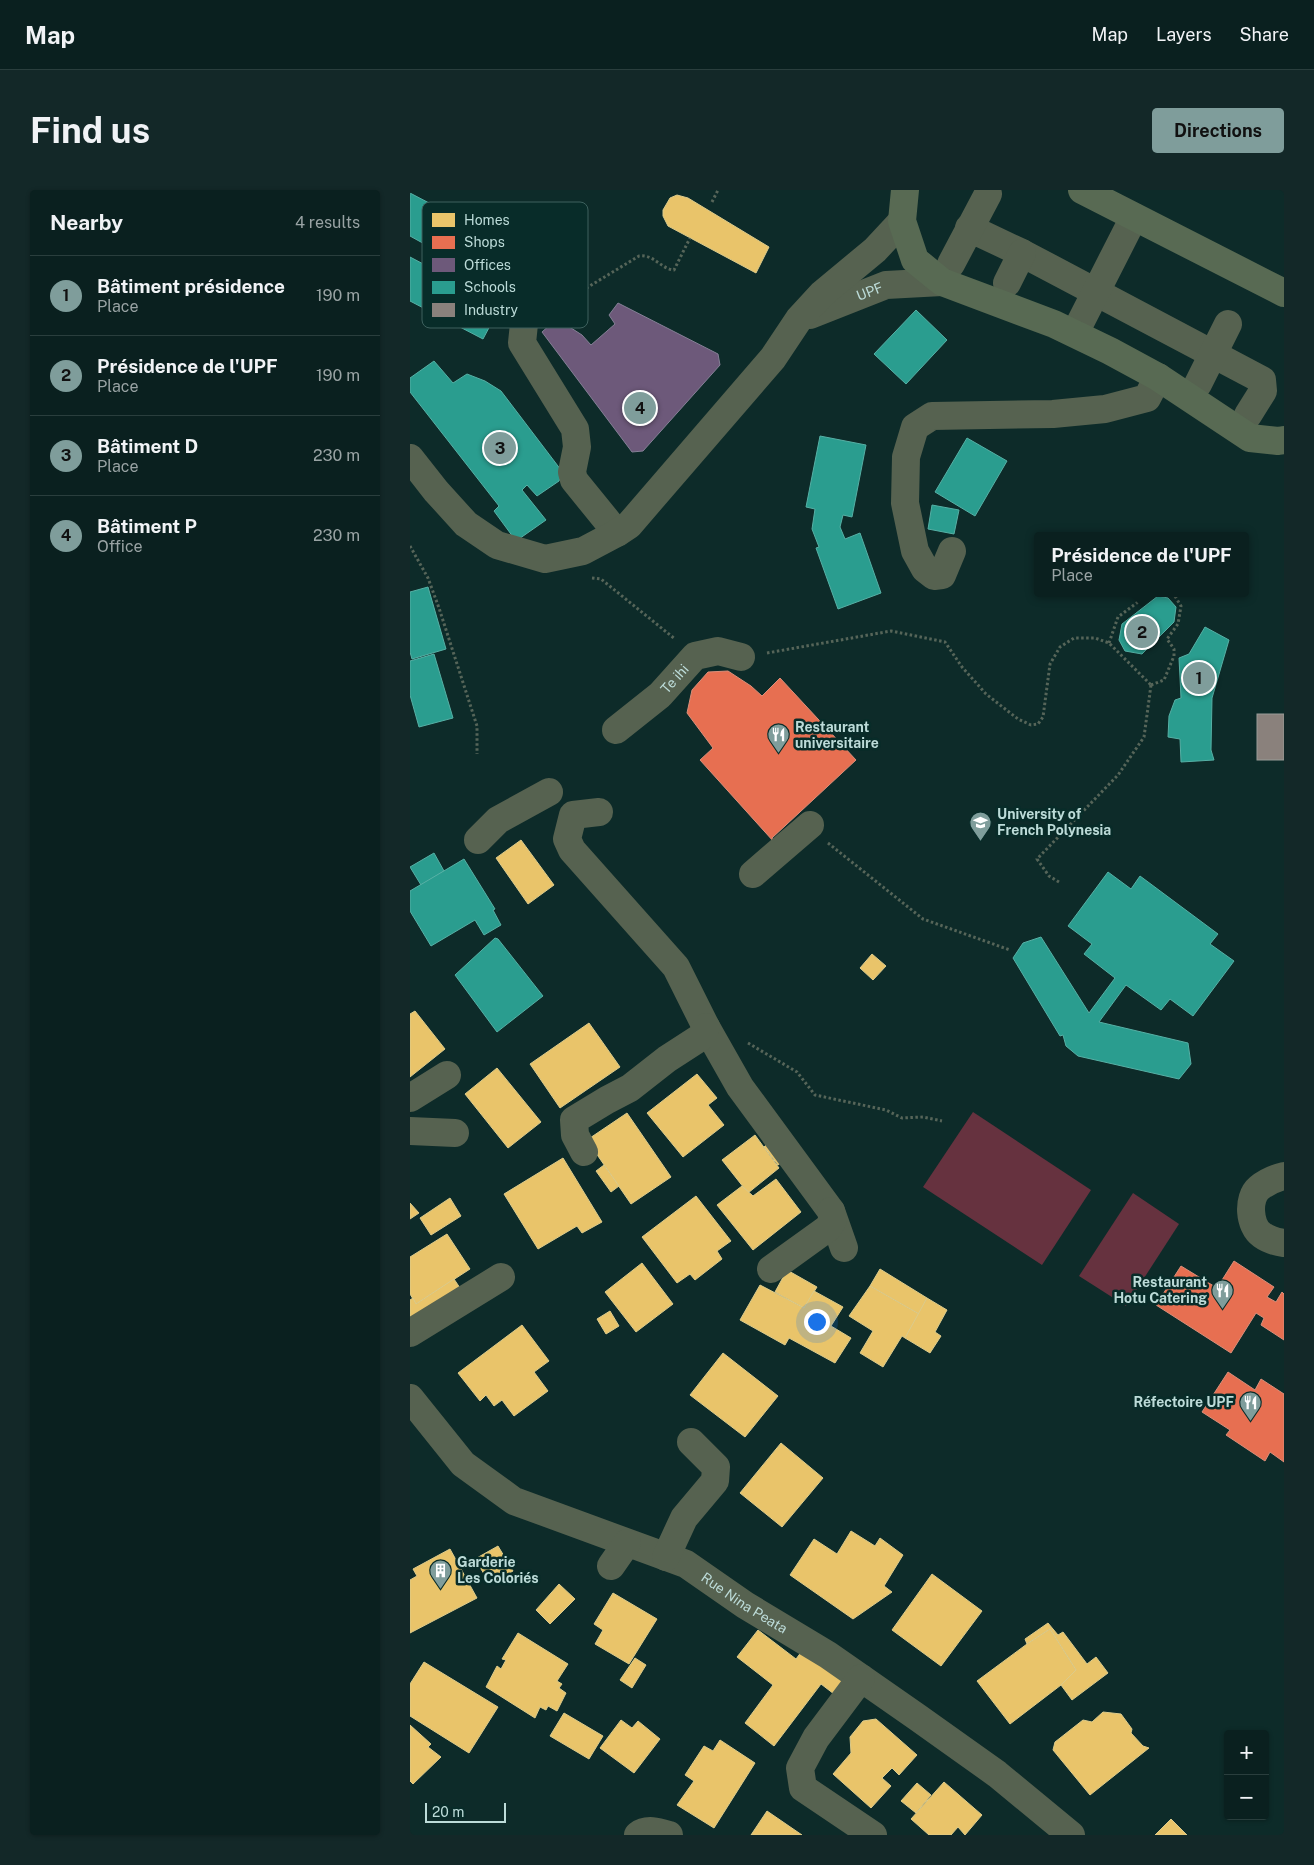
<!DOCTYPE html>
<html lang="en">
<head>
<meta charset="utf-8">
<style>
  body { margin:0; font-family:"Public Sans",sans-serif; background:#132828; color:#f1f3f6 }
  .controls { position:absolute; right:15px; bottom:15px; display:grid; overflow:hidden; border-radius:5px; box-shadow:0 1px 4px #0004 }
  .controls button { width:45px; height:45px; display:grid; place-items:center; padding:0; border:0; border-bottom:1px solid #2a3e3d; background:#0a201f; color:#f1f3f6; font:25px sans-serif }
  .scale { position:absolute; left:15px; bottom:12px; width:81px; box-sizing:border-box; padding-left:5px; border:2px solid #bcdbd8; border-top:0; font-size:14px; line-height:18px; white-space:nowrap; color:#bcdbd8; -webkit-text-stroke:4px #082c29; paint-order:stroke }
  .you { position:absolute; left:406px; top:1131px; width:18px; height:18px; margin:-12px; border:4px solid #fff; border-radius:50%; background:#1a73e8; box-shadow:0 0 0 8px #1a73e833 }
  .badge { display:grid; place-items:center; width:32px; height:32px; border-radius:50%; background:#7f9d9b; color:#111; font-size:16px; font-weight:700 }
  .pin { position:absolute; translate:-50% -50%; border:2px solid #fff; box-shadow:0 1px 5px #0006 }
  .popup { position:absolute; left:624px; top:342px; width:215px; height:65px; box-sizing:border-box; display:grid; place-content:center; border-radius:5px; background:#0a201f; filter:drop-shadow(0 1px 4px #0005); font-size:16px; white-space:nowrap; color:#99a3a4 }
  .popup b { font-size:19px; color:#f1f3f6 }
  .popup::after { content:''; position:absolute; left:50%; top:100%; margin-left:-10px; border:10px solid transparent; border-top-color:#0a201f }
  .list { margin:0; padding:0; list-style:none }
  h2 { display:flex; justify-content:space-between; align-items:center; height:65px; margin:0; padding:0 20px; font-size:21px }
  h2 small { font-size:16px; font-weight:400; color:#99a3a4 }
  .list li { display:grid; grid-template-columns:32px 1fr auto; gap:15px; align-items:center; box-sizing:border-box; height:80px; padding:0 20px; border-top:1px solid #2a3e3d }
  .list b { display:block; font-size:19px; white-space:nowrap }
  .list p { margin:0; font-size:16px; white-space:nowrap; color:#99a3a4 }
  .list em { font-size:16px; font-style:normal; color:#99a3a4 }
  .map { position:relative; flex:none; width:874px; height:1645px; overflow:hidden; border-radius:5px }
  header { display:flex; align-items:center; gap:30px; box-sizing:border-box; height:70px; padding:0 25px; background:#0a201f; border-bottom:1px solid #2a3e3d }
  header strong { font-size:24px }
  nav { display:flex; gap:28px; margin-inline-start:auto; font-size:18px }
  .intro { display:flex; align-items:center; justify-content:space-between; box-sizing:border-box; height:120px; padding:0 30px }
  h1 { margin:0; font-size:35px }
  .button { padding:12px 22px; border-radius:5px; background:#7f9d9b; color:#111; font-size:18px; font-weight:700 }
  main { display:flex; gap:30px; padding:0 30px }
  aside { flex:1; background:#0a201f; border-radius:5px; box-shadow:0 1px 4px #0004 }
  .map>svg:first-child { display:block }
</style>
</head>
<body>
<header>
<strong>Map</strong>
<nav><a>Map</a><a>Layers</a><a>Share</a></nav>
</header>
<div class="intro"><h1>Find us</h1><a class="button">Directions</a></div>
<main>
<aside>
<h2>Nearby<small>4 results</small></h2>
<ul class="list">
<li><span class="badge">1</span><div><b>Bâtiment présidence</b><p>Place</p></div><em>190 m</em></li>
<li><span class="badge">2</span><div><b>Présidence de l'UPF</b><p>Place</p></div><em>190 m</em></li>
<li><span class="badge">3</span><div><b>Bâtiment D</b><p>Place</p></div><em>230 m</em></li>
<li><span class="badge">4</span><div><b>Bâtiment P</b><p>Office</p></div><em>230 m</em></li>
</ul>
</aside>
<div class="map">
<svg width="874" height="1645" viewBox="0 0 874 1645">
  <rect width="100%" height="100%" fill="#0d2b29"/>
  <g fill="#66323f">
    <polygon points="563,922 681,1000 632,1075 513,997"/>
    <polygon points="723,1003 769,1034 716,1116 669,1086"/>
  </g>
  <g fill="#e9c46a" stroke="#dccb8b">
    <polygon points="267,5 278,8 359,57 346,83 258,36 253,26 253,20 260,8"/>
    <polygon points="111,650 144,695 118,714 86,668"/>
    <polygon points="462,764 476,776 463,790 450,778"/>
    <polygon points="5,821 35,859 0,887 0,824"/>
    <polygon points="179,833 210,877 150,918 120,874"/>
    <polygon points="87,878 131,932 98,958 55,904"/>
    <polygon points="287,884 307,908 298,915 314,935 273,967 237,923"/>
    <polygon points="217,923 261,987 221,1014 177,950"/>
    <polygon points="345,945 369,978 338,1003 312,970"/>
    <polygon points="361,951 376,969 368,975 354,957"/>
    <polygon points="153,968 192,1032 172,1043 167,1036 128,1059 94,1004"/>
    <polygon points="194,975 209,996 201,1002 186,981"/>
    <polygon points="366,989 391,1022 343,1060 307,1015 332,996 343,1006"/>
    <polygon points="286,1006 321,1051 307,1061 312,1069 285,1090 280,1084 267,1093 232,1047"/>
    <polygon points="40,1008 51,1026 21,1045 10,1028"/>
    <polygon points="0,1013 9,1023 0,1029"/>
    <polygon points="37,1044 60,1079 6,1114 0,1104 0,1067"/>
    <polygon points="232,1073 263,1114 226,1142 195,1102"/>
    <polygon points="470,1079 517,1108 509,1124 460,1096"/>
    <polygon points="377,1080 407,1097 394,1118 365,1102"/>
    <polygon points="44,1089 52,1101 0,1129 0,1110 3,1108 6,1114"/>
    <polygon points="350,1095 394,1118 404,1101 433,1117 421,1136 441,1148 425,1173 379,1148 375,1155 330,1130"/>
    <polygon points="460,1096 509,1124 495,1148 492,1146 473,1177 450,1163 463,1141 439,1126"/>
    <polygon points="517,1108 537,1120 525,1142 531,1146 520,1163 495,1148"/>
    <polygon points="200,1121 209,1136 196,1144 187,1129"/>
    <polygon points="112,1135 139,1171 124,1182 138,1201 104,1226 92,1210 84,1216 76,1205 70,1211 48,1183"/>
    <polygon points="313,1163 368,1206 335,1247 280,1205"/>
    <polygon points="371,1253 413,1288 372,1337 330,1303"/>
    <polygon points="441,1341 465,1356 470,1348 493,1365 474,1396 482,1402 443,1429 380,1385 404,1349 427,1364"/>
    <polygon points="88,1356 103,1381 80,1394 65,1369"/>
    <polygon points="40,1359 67,1408 0,1443 0,1390 7,1386 3,1379"/>
    <polygon points="522,1384 572,1421 531,1476 482,1440"/>
    <polygon points="149,1394 165,1409 140,1434 126,1420"/>
    <polygon points="203,1403 247,1429 219,1474 185,1454 193,1440 184,1434"/>
    <polygon points="638,1433 648,1445 653,1442 677,1474 686,1467 698,1483 662,1510 651,1495 666,1480 640,1439 617,1454 615,1449"/>
    <polygon points="640,1439 666,1480 651,1495 600,1534 567,1491 617,1454"/>
    <polygon points="348,1440 386,1469 398,1453 437,1488 424,1504 411,1494 364,1556 335,1533 363,1495 327,1467"/>
    <polygon points="108,1443 158,1474 147,1491 152,1494 149,1498 156,1503 147,1521 138,1516 136,1520 130,1517 125,1528 76,1497 87,1476 91,1479 96,1470 92,1469"/>
    <polygon points="225,1468 236,1475 222,1498 210,1490"/>
    <polygon points="14,1472 88,1517 59,1563 0,1526 0,1494"/>
    <polygon points="693,1522 711,1524 722,1539 721,1543 733,1556 739,1558 680,1605 643,1560 645,1552 673,1530 682,1532"/>
    <polygon points="154,1523 193,1546 179,1569 140,1546"/>
    <polygon points="466,1529 507,1565 489,1585 482,1578 472,1588 481,1596 461,1618 423,1584 441,1563 440,1547 453,1531"/>
    <polygon points="211,1530 222,1538 228,1531 250,1549 224,1583 190,1558"/>
    <polygon points="0,1535 21,1554 18,1557 31,1567 3,1594 0,1591"/>
    <polygon points="310,1550 345,1573 304,1638 267,1615 284,1591 275,1585 294,1556 303,1561"/>
    <polygon points="534,1592 572,1625 555,1645 548,1637 541,1645 519,1645 501,1629"/>
    <polygon points="507,1593 521,1605 506,1623 491,1611"/>
    <polygon points="357,1621 392,1645 341,1645"/>
    <polygon points="761,1629 777,1645 745,1645"/>
  </g>
  <g fill="#e76f51" stroke="#da8f7a">
    <polygon points="318,481 341,496 352,506 370,488 446,570 362,648 364,652 290,570 303,558 277,523 282,500 298,482"/>
    <polygon points="824,1071 864,1097 857,1107 866,1112 872,1102 874,1104 874,1150 851,1135 854,1128 846,1123 821,1163 746,1115 771,1076 807,1098"/>
    <polygon points="818,1182 845,1200 851,1189 874,1204 874,1272 860,1262 855,1271 816,1245 820,1240 792,1222"/>
  </g>
  <polygon fill="#6d597a" stroke="#858096" points="208,113 308,164 310,175 233,261 222,262 132,142 141,134 158,136 172,145 181,155 205,134 199,125"/>
  <g fill="#2a9d8f" stroke="#56b0a5">
    <polygon points="0,3 65,37 47,72 0,46"/>
    <polygon points="0,67 91,115 73,149 0,111"/>
    <polygon points="506,120 537,150 496,194 464,164"/>
    <polygon points="24,171 43,193 57,184 75,191 91,201 151,280 151,286 149,291 127,306 117,295 112,300 136,330 106,351 84,321 89,316 0,202 0,188"/>
    <polygon points="410,246 456,255 442,327 433,325 430,337 435,349 450,343 471,403 428,419 406,358 409,357 402,339 405,319 396,317"/>
    <polygon points="557,248 597,271 565,326 525,302"/>
    <polygon points="522,315 549,320 544,344 518,339"/>
    <polygon points="18,397 36,459 2,469 0,462 0,402"/>
    <polygon points="748,406 758,408 766,417 764,432 732,464 715,461 709,450 712,434"/>
    <polygon points="795,437 819,450 802,508 801,560 804,570 771,572 770,549 758,547 759,526 765,510 771,508 769,468 779,464"/>
    <polygon points="24,464 43,528 9,537 0,505 0,471"/>
    <polygon points="24,663 34,681 11,695 0,677"/>
    <polygon points="54,669 85,719 83,720 91,735 74,745 65,730 21,756 0,721 0,701"/>
    <polygon points="698,682 721,699 730,686 808,744 800,754 824,771 783,826 760,809 751,820 716,795 689,832 778,853 781,874 769,889 668,866 656,856 653,845 650,846 603,768 613,753 631,747 679,823 705,788 674,764 682,754 658,736"/>
    <polygon points="85,748 88,749 133,806 87,842 45,785"/>
  </g>
  <rect fill="#8a817c" stroke="#999c98" x="847" y="524" width="27" height="46"/>
  <g fill="none" stroke-linecap="round" stroke-linejoin="round">
    <g stroke="#566559" stroke-width="3" stroke-dasharray="2.5 2.5" stroke-linecap="butt">
      <polyline points="302,12 308,0"/>
      <path d="M142,119L229,66C244,64 251,79 264,80L280,48"/>
      <polyline points="0,356 18,388 29,418 67,536 67,564"/>
      <polyline points="182,388 191,389 265,449"/>
      <polyline points="699,453 708,427 740,403"/>
      <polyline points="357,463 481,441 535,452 552,477 576,504 608,529 621,535 628,534 633,527 640,474 650,457 664,448 685,448 699,453 741,495"/>
      <polyline points="741,495 754,490 764,466 764,459 757,449 768,434 771,416 763,403"/>
      <polyline points="418,653 513,729 600,760"/>
      <polyline points="649,692 639,686 627,669 708,585 734,547 741,495"/>
      <polyline points="338,853 387,882 405,905 476,920 492,928 513,927 532,931"/>
    </g>
    <g stroke="#566250" stroke-width="28">
      <polyline points="559,38 612,63 852,190 853,201 838,225"/>
      <polyline points="121,66 112,153 165,239 167,257 162,282 164,290 207,343"/>
      <polyline points="541,74 578,4"/>
      <polyline points="597,93 612,63"/>
      <path id="s1" d="M400,125L476,95L532,92"/>
      <polyline points="665,143 724,27"/>
      <polyline points="788,194 818,134"/>
      <polyline points="0,268 26,301 56,334 87,355 135,369 173,361 207,343 219,335 363,168 389,129 412,104 465,60 492,31"/>
      <polyline points="542,361 532,385 524,386 515,379 505,361 495,313 496,267 505,237 522,226 643,224 695,219 737,208 748,187"/>
      <path id="s2" d="M206,540L250,505L285,466L308,461L331,467"/>
      <polyline points="189,622 163,625 157,649 162,660 266,777 296,837 330,897 421,1021 434,1058"/>
      <polyline points="68,650 88,630 139,602"/>
      <polyline points="343,684 400,635"/>
      <polyline points="0,908 37,885"/>
      <polyline points="0,941 45,943"/>
      <polyline points="174,962 165,945 164,930 197,910 220,898 257,869 291,847 296,837"/>
      <path d="M874,986C866,988 855,993 849,998C837,1008 839,1036 852,1045C859,1050 866,1052 874,1053"/>
      <polyline points="361,1079 418,1038 423,1030 421,1021"/>
      <polyline points="0,1143 91,1087"/>
      <path id="s3" d="M0,1208L53,1274L104,1311L276,1374L335,1415L418,1465L507,1527L587,1584L661,1645"/>
      <polyline points="256,1367 274,1328 305,1291 306,1277 281,1252"/>
      <polyline points="201,1376 217,1353"/>
      <polyline points="451,1488 406,1548 390,1578 393,1598 463,1645"/>
      <path d="M228,1645C237,1638 249,1642 259,1645"/>
    </g>
    <g stroke="#586a53" stroke-width="28">
      <polyline points="495,0 492,31 505,70 532,92 644,134 700,161 748,187 840,248 868,251 874,250"/>
      <polyline points="672,0 874,103"/>
    </g>
  </g>
  <defs>
    <symbol id="restaurant-pin" viewBox="-11 -11 22 30"><path d="M0 17L-7.5 6A9.5 9.5 0 1 1 7.5 6Z" fill="#7f9d9b" stroke="#082c29"/><path d="M-5-6h1v4h1v-4h1v4h1v-4h1v5L-1.5 .5V6h-2V.5L-5-1ZM5-6V6H3V1.5H1.5Q1.5-4 5-6Z" fill="#fff"/></symbol>
    <symbol id="university-pin" viewBox="-11 -11 22 30"><path d="M0 17L-7.5 6A9.5 9.5 0 1 1 7.5 6Z" fill="#7f9d9b" stroke="#082c29"/><path d="M0-5L7-2L0 1L-7-2ZM-4 1L0 2.5L4 1V4Q0 6-4 4Z" fill="#fff"/></symbol>
    <symbol id="building-pin" viewBox="-11 -11 22 30"><path d="M0 17L-7.5 6A9.5 9.5 0 1 1 7.5 6Z" fill="#7f9d9b" stroke="#082c29"/><path d="M-4-6H4V6H1V3H-1V6H-4ZM-2.5-4.3h1.7v1.8h-1.7ZM.8-4.3h1.7v1.8H.8ZM-2.5-1h1.7V.8h-1.7ZM.8-1h1.7V.8H.8Z" fill="#fff"/></symbol>
  </defs>
  <g fill-rule="evenodd">
    <use href="#restaurant-pin" x="356" y="532" width="25" height="34"/>
    <use href="#university-pin" x="558" y="620" width="25" height="34"/>
    <use href="#restaurant-pin" x="800" y="1088" width="25" height="34"/>
    <use href="#restaurant-pin" x="828" y="1200" width="25" height="34"/>
    <use href="#building-pin" x="18" y="1368" width="25" height="34"/>
  </g>
  <g text-anchor="middle" dominant-baseline="central" stroke-width="5" stroke-linejoin="round" paint-order="stroke">
    <g font-size="14" fill="#bcdbd8" stroke="#082c29">
      <text stroke="none"><textPath href="#s1" startOffset="64">UPF</textPath></text>
      <text stroke="none"><textPath href="#s2" startOffset="78">Te ihi</textPath></text>
      <text stroke="none"><textPath href="#s3" startOffset="401">Rue Nina Peata</textPath></text>
    </g>
    <g font-size="14" font-weight="bold" fill="#bcdbd8" stroke="#082c29" text-anchor="start">
      <text x="385" y="537">Restaurant<tspan x="385" dy="16">universitaire</tspan></text>
      <text x="587" y="624">University of<tspan x="587" dy="16">French Polynesia</tspan></text>
      <text x="797" y="1092" text-anchor="end">Restaurant<tspan x="797" dy="16">Hotu Catering</tspan></text>
      <text x="824" y="1212" text-anchor="end">Réfectoire UPF</text>
      <text x="47" y="1372">Garderie<tspan x="47" dy="16">Les Coloriés</tspan></text>
    </g>
  </g>
  <rect x="12" y="12" width="166" height="126" rx="8" fill="#082c29" stroke="#3e615e" stroke-width="1"/>
  <rect x="22" y="23" width="23" height="14" fill="#e9c46a"/>
  <rect x="22" y="46" width="23" height="13" fill="#e76f51"/>
  <rect x="22" y="68" width="23" height="14" fill="#6d597a"/>
  <rect x="22" y="91" width="23" height="13" fill="#2a9d8f"/>
  <rect x="22" y="113" width="23" height="14" fill="#8a817c"/>
  <g font-size="14" fill="#bcdbd8">
    <text x="54" y="35">Homes</text>
    <text x="54" y="57">Shops</text>
    <text x="54" y="80">Offices</text>
    <text x="54" y="102">Schools</text>
    <text x="54" y="125">Industry</text>
  </g>
</svg>
<div class="controls">
<button>+</button>
<button>−</button>
</div>
<div class="scale">20 m</div>
<div class="you"></div>
<div class="pin badge" style="left:789px;top:488px">1</div>
<div class="pin badge" style="left:732px;top:442px">2</div>
<div class="popup"><b>Présidence de l'UPF</b>Place</div>
<div class="pin badge" style="left:90px;top:258px">3</div>
<div class="pin badge" style="left:230px;top:218px">4</div>
</div>
</main>
</body>
</html>
